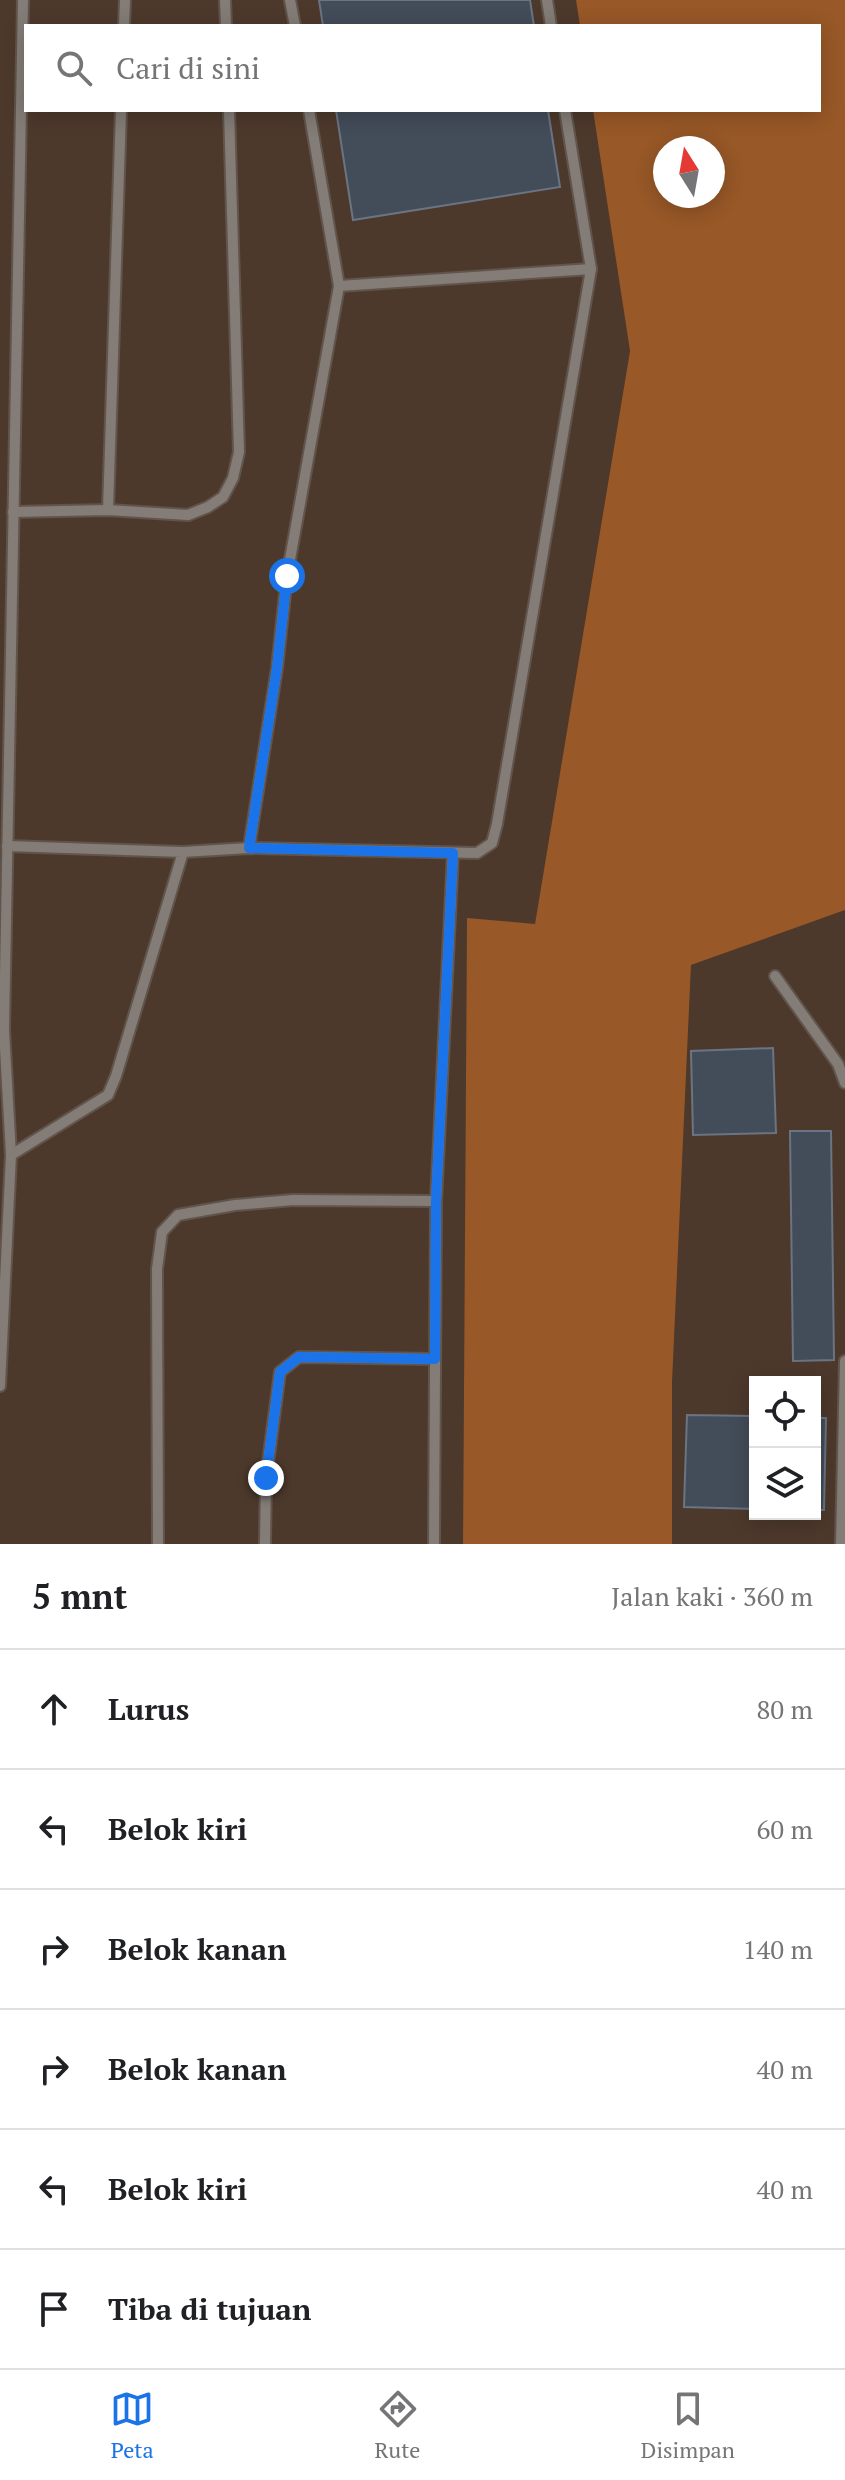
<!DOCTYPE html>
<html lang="id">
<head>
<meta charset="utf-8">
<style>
  body { margin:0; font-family:"PT Serif",serif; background:#f6f6f6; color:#202124 }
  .controls { position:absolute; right:24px; bottom:24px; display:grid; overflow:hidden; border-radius:0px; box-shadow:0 4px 20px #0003 }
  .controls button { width:72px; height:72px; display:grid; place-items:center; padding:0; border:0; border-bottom:2px solid #e0e0e0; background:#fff; color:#202124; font:40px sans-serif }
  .compass { position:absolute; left:653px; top:136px; width:72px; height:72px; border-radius:50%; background:#fff; box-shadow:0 4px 20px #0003; rotate:349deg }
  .stop { position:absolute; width:24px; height:24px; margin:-18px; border:6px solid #1a73e8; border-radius:50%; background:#fff }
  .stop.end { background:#1a73e8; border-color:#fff; box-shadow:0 2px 8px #0008 }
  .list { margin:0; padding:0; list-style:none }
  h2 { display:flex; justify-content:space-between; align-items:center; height:104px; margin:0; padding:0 32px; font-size:34px }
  h2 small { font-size:26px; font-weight:400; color:#757577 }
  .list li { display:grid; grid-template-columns:52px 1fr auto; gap:24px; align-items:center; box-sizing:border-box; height:120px; padding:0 32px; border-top:2px solid #e0e0e0 }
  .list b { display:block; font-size:30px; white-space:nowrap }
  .list em { font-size:26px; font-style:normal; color:#757577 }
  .icon { flex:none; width:44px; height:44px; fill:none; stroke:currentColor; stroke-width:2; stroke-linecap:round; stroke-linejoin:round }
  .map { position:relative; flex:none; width:845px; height:1544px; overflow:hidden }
  .search { position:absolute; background:#fff; box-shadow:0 4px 20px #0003; left:24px; right:24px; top:24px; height:88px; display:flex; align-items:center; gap:20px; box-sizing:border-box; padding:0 28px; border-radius:0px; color:#757577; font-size:30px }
  .sheet { height:824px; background:#fff }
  nav { display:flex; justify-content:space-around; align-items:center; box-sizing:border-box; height:112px; border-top:2px solid #e0e0e0; background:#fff; font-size:22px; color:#757577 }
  nav a { display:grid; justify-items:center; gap:4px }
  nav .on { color:#1a73e8 }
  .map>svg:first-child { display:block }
</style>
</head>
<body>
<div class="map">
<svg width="845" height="1544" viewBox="0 0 845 1544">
  <rect width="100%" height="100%" fill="#42352c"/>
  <g fill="#4d392c" fill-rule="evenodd">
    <polygon points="0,0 576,0 580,26 26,26 26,110 593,110 630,351 535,924 467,919 463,1544 0,1544"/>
    <path d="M845,910V1544H672V1383L691,965ZM755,1382H815V1514H755Z"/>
  </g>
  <path fill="#985827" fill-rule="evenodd" d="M576,0H845V910L691,965L672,1383V1544H463L467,918L535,924L630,351L593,110H819V26H580ZM665,148H713V196H665Z"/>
  <g fill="#434c59" stroke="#6a7482" stroke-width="2">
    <polygon points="319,0 530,0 534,26 323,26"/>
    <polygon points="336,110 548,110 560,187 353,220"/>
    <polygon points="773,1048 776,1133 693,1135 691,1051"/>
    <polygon points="790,1131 831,1131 834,1360 793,1361"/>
    <polygon points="687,1415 755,1416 755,1509 684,1507"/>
    <polygon points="815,1418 826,1418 824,1510 815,1510"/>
  </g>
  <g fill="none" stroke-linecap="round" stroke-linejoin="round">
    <defs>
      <g id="lane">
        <polyline points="225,0 226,26"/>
        <polyline points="290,0 295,26"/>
        <polyline points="547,0 551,26"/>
        <polyline points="124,26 125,0"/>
        <polyline points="565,110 591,269"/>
        <polyline points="108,510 121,110"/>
        <polyline points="13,512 108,510 188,515 208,507 223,497 233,478 239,452 229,110"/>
        <polyline points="7,846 183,852 116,1076 108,1095 11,1155"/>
        <polyline points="249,848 277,668 287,576 339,286 309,110"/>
        <polyline points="183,852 249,848 477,853 492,843 497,824 591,269 339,286"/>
        <polyline points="775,976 838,1064 845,1083"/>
        <polyline points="436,1201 453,853"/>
        <polyline points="0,1386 11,1155 4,1030 23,0"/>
        <polyline points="158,1544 157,1269 162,1232 178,1215 235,1205 293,1200 436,1201 434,1544"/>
        <polyline points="265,1544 266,1478 280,1372 299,1357 435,1359"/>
        <polyline points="841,1544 845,1361"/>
      </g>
    </defs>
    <use href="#lane" stroke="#60544b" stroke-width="14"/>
    <use href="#lane" stroke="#837c77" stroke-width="10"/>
  </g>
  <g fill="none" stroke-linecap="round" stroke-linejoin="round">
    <polyline stroke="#1a73e8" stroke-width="10" points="266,1478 280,1372 299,1357 435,1359 436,1201 453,853 249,848 277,668 287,576"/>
  </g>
</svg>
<div class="controls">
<button><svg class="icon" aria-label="locate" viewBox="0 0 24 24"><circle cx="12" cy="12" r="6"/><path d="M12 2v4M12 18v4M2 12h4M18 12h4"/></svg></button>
<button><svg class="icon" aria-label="layers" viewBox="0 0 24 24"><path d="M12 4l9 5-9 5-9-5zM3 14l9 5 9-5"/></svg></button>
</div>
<svg class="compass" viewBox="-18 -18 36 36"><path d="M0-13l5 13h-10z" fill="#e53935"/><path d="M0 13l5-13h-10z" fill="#757577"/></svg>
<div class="stop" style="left:287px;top:576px"></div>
<div class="stop end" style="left:266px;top:1478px"></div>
<div class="search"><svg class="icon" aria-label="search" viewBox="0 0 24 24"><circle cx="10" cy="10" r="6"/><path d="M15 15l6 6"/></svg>Cari di sini</div>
</div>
<section class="sheet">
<h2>5 mnt<small>Jalan kaki · 360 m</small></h2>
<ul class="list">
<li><svg class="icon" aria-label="ahead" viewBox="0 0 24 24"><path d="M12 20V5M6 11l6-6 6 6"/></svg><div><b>Lurus</b></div><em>80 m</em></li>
<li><svg class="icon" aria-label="left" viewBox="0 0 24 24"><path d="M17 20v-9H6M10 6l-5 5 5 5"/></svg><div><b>Belok kiri</b></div><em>60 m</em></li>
<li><svg class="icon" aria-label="right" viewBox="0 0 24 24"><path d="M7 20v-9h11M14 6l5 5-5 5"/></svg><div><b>Belok kanan</b></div><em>140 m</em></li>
<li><svg class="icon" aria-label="right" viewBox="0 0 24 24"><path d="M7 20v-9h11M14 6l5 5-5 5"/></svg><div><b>Belok kanan</b></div><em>40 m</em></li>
<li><svg class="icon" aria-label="left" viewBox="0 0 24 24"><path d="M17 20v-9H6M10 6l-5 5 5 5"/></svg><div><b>Belok kiri</b></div><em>40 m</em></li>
<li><svg class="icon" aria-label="arrive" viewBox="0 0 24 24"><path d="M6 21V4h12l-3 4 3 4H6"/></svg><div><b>Tiba di tujuan</b></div></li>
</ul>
</section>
<nav>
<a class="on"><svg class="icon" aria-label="map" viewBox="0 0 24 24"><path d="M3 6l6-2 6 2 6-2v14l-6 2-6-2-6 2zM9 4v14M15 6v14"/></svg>Peta</a>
<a><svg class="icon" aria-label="directions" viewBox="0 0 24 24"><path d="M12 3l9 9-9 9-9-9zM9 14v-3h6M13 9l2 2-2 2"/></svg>Rute</a>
<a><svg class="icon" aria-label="saved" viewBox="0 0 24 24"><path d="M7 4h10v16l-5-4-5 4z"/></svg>Disimpan</a>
</nav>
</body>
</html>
